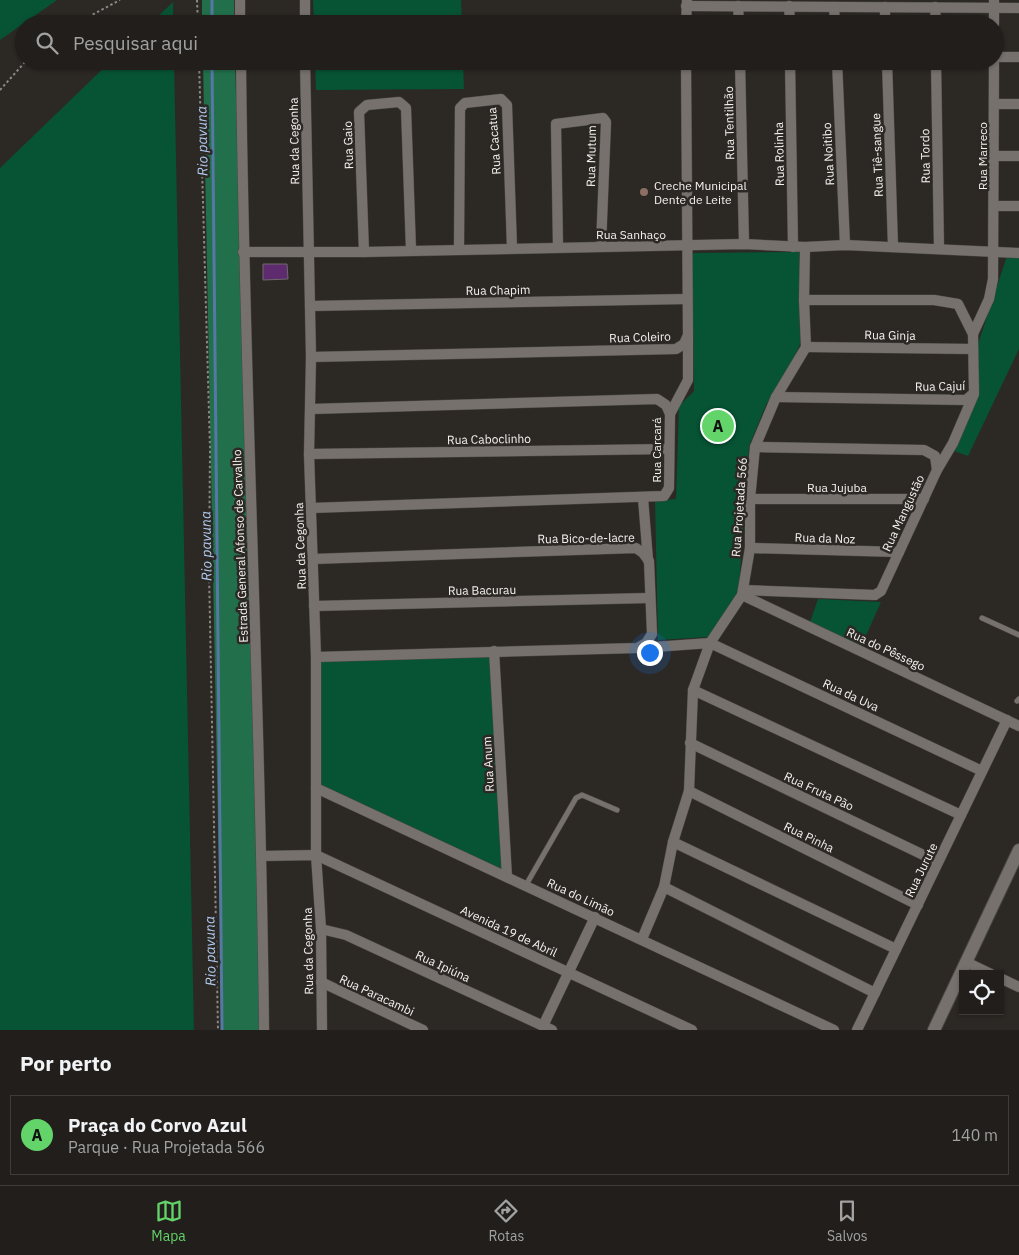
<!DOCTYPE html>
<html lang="pt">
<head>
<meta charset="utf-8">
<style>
  body { margin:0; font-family:"IBM Plex Sans",sans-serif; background:#292724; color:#f1f3f6 }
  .controls { position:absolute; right:15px; bottom:15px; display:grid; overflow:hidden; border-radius:0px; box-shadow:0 1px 4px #0004 }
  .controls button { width:45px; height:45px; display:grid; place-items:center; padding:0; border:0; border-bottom:1px solid #3e3c3a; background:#211e1b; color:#f1f3f6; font:25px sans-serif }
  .you { position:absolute; left:649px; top:652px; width:18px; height:18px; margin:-12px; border:4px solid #fff; border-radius:50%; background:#1a73e8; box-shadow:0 0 0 8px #1a73e833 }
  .badge { display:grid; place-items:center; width:32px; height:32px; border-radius:50%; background:#63d469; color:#111; font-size:16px; font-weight:700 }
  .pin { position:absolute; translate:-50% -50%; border:2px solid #fff; box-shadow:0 1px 5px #0006 }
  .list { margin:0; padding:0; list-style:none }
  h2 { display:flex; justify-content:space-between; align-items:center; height:65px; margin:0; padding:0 20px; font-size:21px }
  h2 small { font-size:16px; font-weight:400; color:#a2a2a3 }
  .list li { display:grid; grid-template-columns:32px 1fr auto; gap:15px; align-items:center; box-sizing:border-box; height:80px; margin:0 10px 10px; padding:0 10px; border:1px solid #3e3c3a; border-radius:0px }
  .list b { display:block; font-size:19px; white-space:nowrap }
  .list p { margin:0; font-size:16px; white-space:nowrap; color:#a2a2a3 }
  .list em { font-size:16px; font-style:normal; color:#a2a2a3 }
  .icon { flex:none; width:28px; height:28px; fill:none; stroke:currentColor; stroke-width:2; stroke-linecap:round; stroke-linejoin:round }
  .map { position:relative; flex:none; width:1019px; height:1030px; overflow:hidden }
  .search { position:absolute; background:#211e1b; box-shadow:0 1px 4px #0004; left:15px; right:15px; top:15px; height:55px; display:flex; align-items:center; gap:12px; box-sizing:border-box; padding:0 18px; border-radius:28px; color:#a2a2a3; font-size:19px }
  .sheet { height:155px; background:#211e1b }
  nav { display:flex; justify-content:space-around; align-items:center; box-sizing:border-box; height:70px; border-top:1px solid #3e3c3a; background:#211e1b; font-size:14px; color:#a2a2a3 }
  nav a { display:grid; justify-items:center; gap:2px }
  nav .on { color:#63d469 }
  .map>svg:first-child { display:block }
</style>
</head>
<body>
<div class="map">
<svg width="1019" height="1030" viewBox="0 0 1019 1030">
  <rect width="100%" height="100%" fill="#2c2824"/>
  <g fill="#065434">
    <polygon points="0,0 57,0 0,40"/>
    <polygon points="313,0 461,0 462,24 314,24"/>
    <polygon points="173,2 173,24 150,24"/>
    <polygon points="111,61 174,61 194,1030 0,1030 0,168"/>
    <polygon points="315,61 463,61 464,89 316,90"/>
    <polygon points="799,252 800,344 792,363 766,405 749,446 739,587 736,595 708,637 658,640 655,501 676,499 679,406 694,391 692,253"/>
    <polygon points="1007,256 1019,257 1019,349 968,456 954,451 976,397 976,350"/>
    <polygon points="818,599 881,602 860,649 809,625"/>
    <polygon points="492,653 503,871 319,787 319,658"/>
  </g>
  <g fill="#21704b">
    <rect x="202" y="0" width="32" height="24"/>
    <polygon points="203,61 235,61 258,854 259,1030 222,1030"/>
  </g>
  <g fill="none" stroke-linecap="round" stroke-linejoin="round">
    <g stroke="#5778a4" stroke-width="3">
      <polyline points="212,0 212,24"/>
      <polyline points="212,61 222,1030"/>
    </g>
  </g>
  <polygon fill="#5e2b6e" stroke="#6e6a6f" points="263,264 287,264 288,279 263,280"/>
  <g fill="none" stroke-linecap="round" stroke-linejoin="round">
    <defs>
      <g id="service">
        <polyline points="982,618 1019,635"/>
        <polyline points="1017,701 1019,699"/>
        <polyline points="526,885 576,798 582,795 617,810"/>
      </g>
      <g id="minor">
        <polyline points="240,0 240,24"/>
        <polyline points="305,0 305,24"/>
        <polyline points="994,0 994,24"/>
        <polyline points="686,6 1019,8"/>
        <polyline points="738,6 739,24"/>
        <polyline points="789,6 790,24"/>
        <polyline points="834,7 835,24"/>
        <polyline points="885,7 885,24"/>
        <polyline points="935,7 936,24"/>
        <polyline points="686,24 687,1"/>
        <polyline points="995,57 1019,57"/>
        <path d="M241,61C244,384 261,707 264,1030"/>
        <polyline points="305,61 311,357 309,454 316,657 316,855 321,929 322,1030"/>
        <polyline points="740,61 744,244"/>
        <polyline points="790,61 793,247"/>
        <polyline points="837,61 845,245"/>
        <polyline points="887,61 893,247"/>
        <polyline points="936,61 939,249"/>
        <polyline points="994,104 1019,104"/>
        <polyline points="995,156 1019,156"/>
        <polyline points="995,206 1019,206"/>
        <polyline points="558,247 556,124 603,118 606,122 601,246"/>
        <polyline points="459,249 460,108 465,103 501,99 507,105 512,248"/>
        <polyline points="243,252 364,252 744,244 805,247 845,245 1019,253"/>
        <polyline points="364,252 359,112 367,105 399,102 406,108 411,250"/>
        <polyline points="310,306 687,299"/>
        <polyline points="973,334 989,299 993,279 994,61"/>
        <polyline points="806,347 973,349"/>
        <polyline points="311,357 676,349 684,344 688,335 686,61"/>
        <polyline points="776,397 966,400 974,393 973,334 958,304 934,300 804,300"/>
        <polyline points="670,414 688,380 688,337"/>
        <polyline points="309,454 669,449"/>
        <polyline points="937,470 953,443 974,394"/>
        <polyline points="643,498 648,560"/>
        <polyline points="750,499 924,499"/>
        <polyline points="311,508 664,496 669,488 670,414 666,405 657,399 311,409"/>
        <polyline points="750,548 899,552"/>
        <polyline points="313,559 636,548 643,553 649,561 652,634 646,643 637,648 316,657"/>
        <polyline points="743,590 875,595 881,591 937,470 935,456 924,450 755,447"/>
        <polyline points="742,595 1019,726"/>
        <polyline points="314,606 649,598"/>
        <polyline points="640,648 710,643 982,771"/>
        <polyline points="494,651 507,877"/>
        <polyline points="693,690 961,815"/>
        <polyline points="690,743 938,862"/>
        <polyline points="316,788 834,1030"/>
        <polyline points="689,791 918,905"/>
        <polyline points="673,842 896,949"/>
        <polyline points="262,856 316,855 692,1030"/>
        <polyline points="664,887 875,993"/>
        <polyline points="321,929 346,935 552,1030"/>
        <polyline points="642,939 664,887 673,842 689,791 693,690 710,643 742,595 750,548 750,499 755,447 776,397 806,347 804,300 805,247"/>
        <polyline points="966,962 991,974"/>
        <polyline points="1000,978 1019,987"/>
        <polyline points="321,982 423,1030"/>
        <polyline points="543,1026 595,917"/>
        <polyline points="857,1030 1007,720"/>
      </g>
      <polyline id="tertiary" points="934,1030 1019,850"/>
    </defs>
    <use href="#service" stroke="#4a4744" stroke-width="6"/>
    <use href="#minor" stroke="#4a4744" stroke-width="11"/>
    <use href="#tertiary" stroke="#4a4744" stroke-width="14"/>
    <g stroke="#8b8885" stroke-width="2" stroke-dasharray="2.5 2.5" stroke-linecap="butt">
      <polyline points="197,0 198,24"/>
      <polyline points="75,24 120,0"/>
      <polyline points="199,61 210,449 209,571 218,1030"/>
      <polyline points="0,90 26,61"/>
    </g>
    <use href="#service" stroke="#76716d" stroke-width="5"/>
    <use href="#minor" stroke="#76716d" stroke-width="10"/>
    <use href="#tertiary" stroke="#76716d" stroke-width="12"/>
  </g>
  <circle fill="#8d6e63" stroke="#2c2824" stroke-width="2" cx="644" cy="192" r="5"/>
  <g text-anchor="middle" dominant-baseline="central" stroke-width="5" stroke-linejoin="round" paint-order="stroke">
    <g font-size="12" fill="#f5f2f0" stroke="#2c2824">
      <text transform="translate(729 123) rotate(-91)">Rua Tentilhão</text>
      <text transform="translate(294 141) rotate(-91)">Rua da Cegonha</text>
      <text transform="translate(494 141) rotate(-94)">Rua Cacatua</text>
      <text transform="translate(348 145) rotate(-92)">Rua Gaio</text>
      <text transform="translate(779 154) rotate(-91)">Rua Rolinha</text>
      <text transform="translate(828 154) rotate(-93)">Rua Noitibo</text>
      <text transform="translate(877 155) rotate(-92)">Rua Tiê-sangue</text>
      <text transform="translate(591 156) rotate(-89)">Rua Mutum</text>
      <text transform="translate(925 156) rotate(-91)">Rua Tordo</text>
      <text transform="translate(982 156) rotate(-90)">Rua Marreco</text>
      <text x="631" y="234">Rua Sanhaço</text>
      <text transform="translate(498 290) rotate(-1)">Rua Chapim</text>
      <text transform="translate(890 335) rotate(1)">Rua Ginja</text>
      <text transform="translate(640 337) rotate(-2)">Rua Coleiro</text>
      <text transform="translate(940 386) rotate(-1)">Rua Cajuí</text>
      <text transform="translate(489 439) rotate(-1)">Rua Caboclinho</text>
      <text transform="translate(656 450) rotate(-90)">Rua Carcará</text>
      <text x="837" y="487">Rua Jujuba</text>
      <text transform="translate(739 507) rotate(-86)">Rua Projetada 566</text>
      <text transform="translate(903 513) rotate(-65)">Rua Mangustão</text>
      <text transform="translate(586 538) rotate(-1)">Rua Bico-de-lacre</text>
      <text transform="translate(825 538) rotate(2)">Rua da Noz</text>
      <text transform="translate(240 546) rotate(-92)">Estrada General Afonso de Carvalho</text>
      <text transform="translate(300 546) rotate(-92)">Rua da Cegonha</text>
      <text transform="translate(482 590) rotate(-1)">Rua Bacurau</text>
      <text transform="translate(886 649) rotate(25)">Rua do Pêssego</text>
      <text transform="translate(851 695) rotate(25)">Rua da Uva</text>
      <text transform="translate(488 764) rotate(-93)">Rua Anum</text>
      <text transform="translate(819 791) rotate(25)">Rua Fruta Pão</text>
      <text transform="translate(809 837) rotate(26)">Rua Pinha</text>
      <text transform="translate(921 870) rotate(-64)">Rua Jurute</text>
      <text transform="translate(581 897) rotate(25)">Rua do Limão</text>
      <text transform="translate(509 931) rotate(25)">Avenida 19 de Abril</text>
      <text transform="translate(308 951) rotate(-91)">Rua da Cegonha</text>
      <text transform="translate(443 966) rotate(25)">Rua Ipiúna</text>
      <text transform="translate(377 995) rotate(25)">Rua Paracambi</text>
    </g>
    <g font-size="12" fill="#f5f2f0" stroke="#2c2824" text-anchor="start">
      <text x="654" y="185">Creche Municipal<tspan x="654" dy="14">Dente de Leite</tspan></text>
    </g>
    <g font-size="14" font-style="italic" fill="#afc9ef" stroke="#2c2824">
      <text transform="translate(202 141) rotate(-91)">Rio pavuna</text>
      <text transform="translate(206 546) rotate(-91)">Rio pavuna</text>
      <text transform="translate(210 951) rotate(-91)">Rio pavuna</text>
    </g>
  </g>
</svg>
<div class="controls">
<button><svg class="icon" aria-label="locate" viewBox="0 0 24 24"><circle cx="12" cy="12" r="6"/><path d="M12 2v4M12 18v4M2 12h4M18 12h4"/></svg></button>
</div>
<div class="you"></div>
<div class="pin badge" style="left:718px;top:426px">A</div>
<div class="search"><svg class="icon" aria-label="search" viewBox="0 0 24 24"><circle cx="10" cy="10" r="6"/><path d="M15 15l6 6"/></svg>Pesquisar aqui</div>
</div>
<section class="sheet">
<h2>Por perto<small></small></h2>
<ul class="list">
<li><span class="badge">A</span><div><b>Praça do Corvo Azul</b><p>Parque · Rua Projetada 566</p></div><em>140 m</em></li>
</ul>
</section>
<nav>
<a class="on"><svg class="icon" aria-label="map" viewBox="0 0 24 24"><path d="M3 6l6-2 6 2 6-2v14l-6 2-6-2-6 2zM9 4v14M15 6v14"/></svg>Mapa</a>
<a><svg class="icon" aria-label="directions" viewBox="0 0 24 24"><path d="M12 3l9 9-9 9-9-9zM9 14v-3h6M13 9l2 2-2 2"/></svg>Rotas</a>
<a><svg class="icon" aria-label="saved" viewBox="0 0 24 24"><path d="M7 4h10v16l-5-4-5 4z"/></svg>Salvos</a>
</nav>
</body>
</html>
